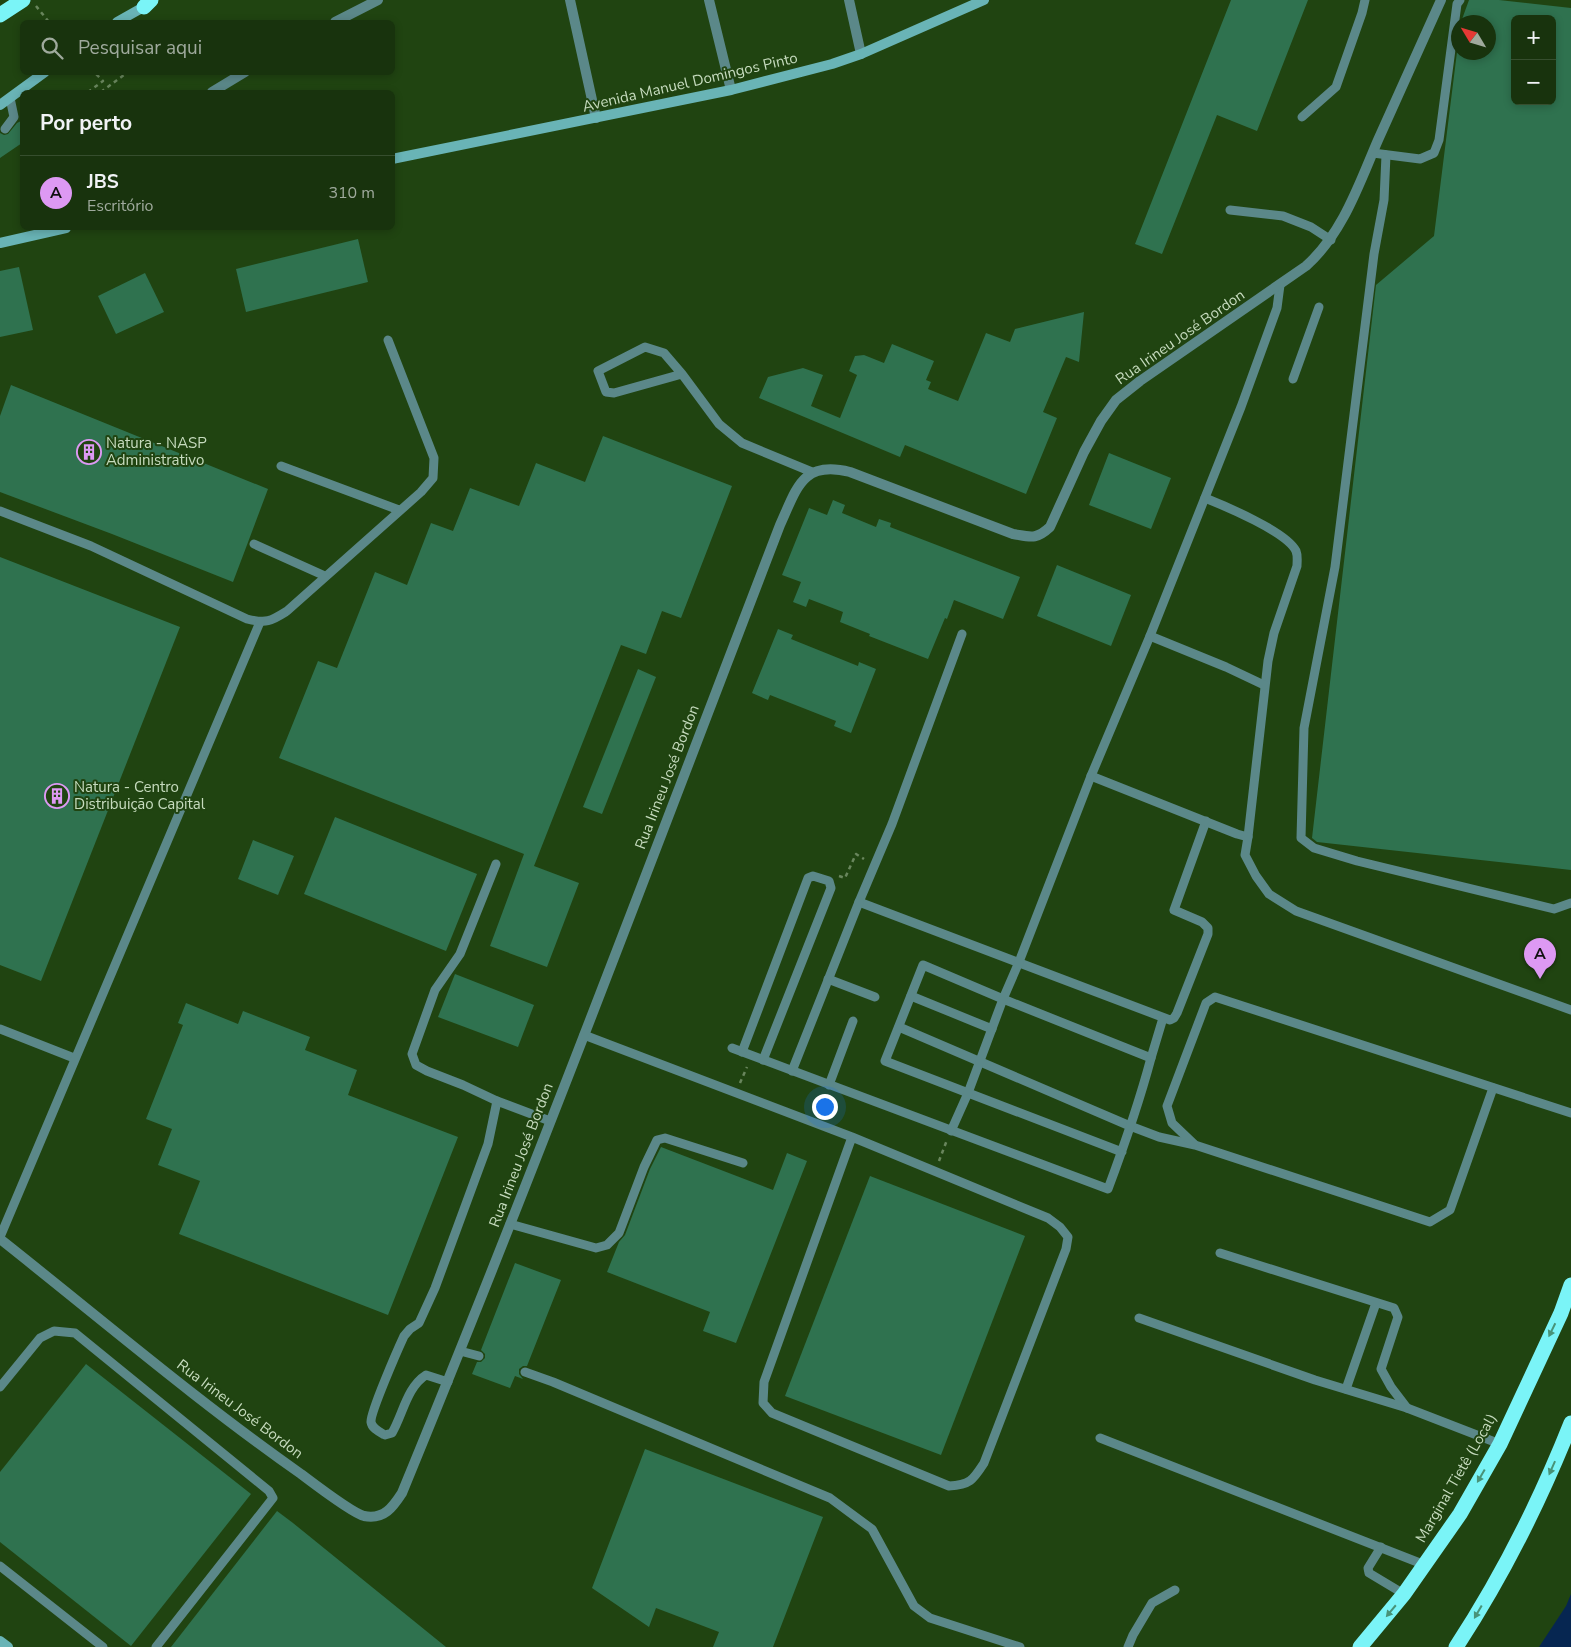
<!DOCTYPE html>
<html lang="pt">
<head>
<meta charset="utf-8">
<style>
  body { margin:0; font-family:"Nunito Sans",sans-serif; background:#253f1b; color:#f1f3f6 }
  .controls { position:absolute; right:15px; top:15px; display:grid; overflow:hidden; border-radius:8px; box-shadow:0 2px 8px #0003 }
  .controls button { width:45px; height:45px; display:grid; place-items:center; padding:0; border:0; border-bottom:1px solid #364e2e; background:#18330d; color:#f1f3f6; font:25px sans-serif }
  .compass { position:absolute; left:1451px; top:15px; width:45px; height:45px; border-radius:50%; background:#18330d; box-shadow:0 2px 8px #0003; rotate:308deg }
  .you { position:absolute; left:824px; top:1106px; width:18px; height:18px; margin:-12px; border:4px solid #fff; border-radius:50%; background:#1a73e8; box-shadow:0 0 0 8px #1a73e833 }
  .badge { display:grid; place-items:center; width:32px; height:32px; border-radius:50%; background:#dd99f3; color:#111; font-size:16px; font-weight:700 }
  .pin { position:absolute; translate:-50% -41px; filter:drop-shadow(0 1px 2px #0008) }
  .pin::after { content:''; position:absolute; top:26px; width:18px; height:15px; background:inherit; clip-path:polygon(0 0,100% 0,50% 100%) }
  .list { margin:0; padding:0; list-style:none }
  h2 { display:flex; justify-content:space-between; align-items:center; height:65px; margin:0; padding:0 20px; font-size:21px }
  h2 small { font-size:16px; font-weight:400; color:#9faa9d }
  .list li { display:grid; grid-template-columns:32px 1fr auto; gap:15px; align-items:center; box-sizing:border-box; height:75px; padding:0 20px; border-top:1px solid #364e2e }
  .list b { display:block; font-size:19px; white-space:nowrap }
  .list p { margin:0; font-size:16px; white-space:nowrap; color:#9faa9d }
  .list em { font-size:16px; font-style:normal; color:#9faa9d }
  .icon { flex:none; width:28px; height:28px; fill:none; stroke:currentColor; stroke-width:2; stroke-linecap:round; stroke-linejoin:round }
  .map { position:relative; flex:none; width:1571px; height:1647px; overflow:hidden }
  .search { position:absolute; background:#18330d; box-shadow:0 2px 8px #0003; left:20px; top:20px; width:375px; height:55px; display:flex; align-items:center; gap:12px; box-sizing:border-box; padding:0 18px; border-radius:8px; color:#9faa9d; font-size:19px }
  .panel { position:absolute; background:#18330d; box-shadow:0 2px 8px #0003; left:20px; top:90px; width:375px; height:140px; border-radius:8px }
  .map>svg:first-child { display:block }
</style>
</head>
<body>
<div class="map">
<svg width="1571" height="1647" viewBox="0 0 1571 1647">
  <rect width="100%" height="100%" fill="#204411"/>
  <polygon fill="#062651" points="1571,1594 1571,1647 1539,1647 1566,1606"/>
  <g fill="#2f724f" fill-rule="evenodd">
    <polygon points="1231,0 1308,0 1257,131 1217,115 1162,254 1135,244"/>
    <path d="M1469,0H1499L1571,8V870L1317,842L1312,838L1376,285L1434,236L1457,52H1488V22H1461ZM1515,19H1552V101H1515Z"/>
    <polygon points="21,121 22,143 0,158 0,133 4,135 8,134 17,123"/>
    <polygon points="358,239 368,282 246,312 236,269"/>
    <polygon points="19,267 33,330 0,337 0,271"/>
    <polygon points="145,273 164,312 116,334 98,296"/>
    <polygon points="1084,312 1079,362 1066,357 1043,412 1057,418 1026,494 905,445 900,457 759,398 768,377 803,368 823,375 811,406 840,418 857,375 849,371 855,356 864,355 884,363 892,344 934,361 926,380 931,382 928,389 958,401 986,333 1010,342 1015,329"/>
    <polygon points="11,385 268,489 233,582 112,534 0,492 0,416"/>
    <polygon points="603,436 732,486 681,618 662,611 646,654 621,645 534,866 579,883 547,967 490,946 524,854 279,758 318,661 337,668 375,572 407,585 431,523 453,531 470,488 519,506 536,463 585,482"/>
    <polygon points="1109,453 1171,478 1151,529 1089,505"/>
    <polygon points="833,500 845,505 842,513 876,527 879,519 891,523 890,527 1020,577 1003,619 954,600 947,619 945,618 928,659 869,636 870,634 840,622 843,612 809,599 806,607 793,602 801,582 782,575 809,508 827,515"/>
    <polygon points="0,557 180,627 41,981 0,965"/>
    <polygon points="1057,565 1131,595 1111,646 1037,616"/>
    <polygon points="778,629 793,635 791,639 858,666 859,662 876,669 851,733 834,726 836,721 770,695 768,700 752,693"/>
    <polygon points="638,669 656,677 602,814 583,807"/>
    <polygon points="335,817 477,874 446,951 304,894"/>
    <polygon points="253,840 294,856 278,895 238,879"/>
    <polygon points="455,974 534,1005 518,1047 438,1017"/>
    <polygon points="186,1003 238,1024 243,1011 310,1037 305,1050 357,1070 348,1095 458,1137 388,1315 179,1234 200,1181 158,1165 172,1129 146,1119 183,1025 178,1023"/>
    <polygon points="661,1147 773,1190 787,1153 807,1161 736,1343 703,1331 710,1312 607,1272 619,1242 625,1235 650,1169"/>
    <polygon points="870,1176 1025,1236 941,1455 785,1396"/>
    <polygon points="515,1263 561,1280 527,1366 523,1366 519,1369 519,1374 523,1379 515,1376 510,1388 472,1374 477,1362 481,1362 485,1358 485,1354 481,1350"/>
    <polygon points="86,1364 251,1494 131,1646 0,1542 0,1472"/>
    <polygon points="645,1449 823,1517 773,1647 713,1647 719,1632 656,1608 649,1627 592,1588"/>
    <polygon points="277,1511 293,1523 446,1647 171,1647"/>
  </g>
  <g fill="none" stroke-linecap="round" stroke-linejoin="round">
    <g stroke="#69865d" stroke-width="2.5" stroke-dasharray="4 4" stroke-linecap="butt">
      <polyline points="36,6 49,22"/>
      <polyline points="88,92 103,81 94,72"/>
      <polyline points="101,92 128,72"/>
      <polyline points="839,876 845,878 856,854 864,859"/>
      <polyline points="740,1083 747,1067"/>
      <polyline points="939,1161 947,1140"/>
    </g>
    <g stroke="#5b8889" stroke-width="9">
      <polyline points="1302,117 1336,87 1362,13 1365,0"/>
      <polyline points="5,129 14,117 10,98"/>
      <polyline points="1373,153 1420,159 1434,153 1439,140 1457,4 1460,0"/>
      <polyline points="1386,155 1384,200 1374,254 1335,567 1304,728 1301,838 1314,848 1357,861 1554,909 1571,903"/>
      <polyline points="1230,210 1283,216 1311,227 1331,240"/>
      <polyline points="682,374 614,393 606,392 598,371 645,347 664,353 682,374 719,424 742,443 812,472"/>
      <polyline points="1293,379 1319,307"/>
      <polyline points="281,466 399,510"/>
      <path d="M1205,498C1225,506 1287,532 1296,551C1298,556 1297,561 1297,566L1274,633L1268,661L1248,837"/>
      <path d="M0,511L91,546L247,619C267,624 271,621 287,611L421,492L433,478L434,458L388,340"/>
      <polyline points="254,544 325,576"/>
      <polyline points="962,634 892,824 859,902 1170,1020 1174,1018 1177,1013 1208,934 1208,928 1202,922 1174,910 1206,821"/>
      <polyline points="1150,636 1226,667 1264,685"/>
      <polyline points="1091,776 1237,834 1248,837 1245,855 1256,876 1269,894 1296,911 1571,1010"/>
      <polyline points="828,979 875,997"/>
      <polyline points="911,996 992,1029"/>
      <polyline points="899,1027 1130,1126 1159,1137 1195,1145 1430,1222 1450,1210 1493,1088"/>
      <polyline points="0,1029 74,1058"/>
      <path d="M584,1035L852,1137L1048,1218L1060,1227L1068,1237L1066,1249L984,1463C973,1480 970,1485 949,1486L772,1413L763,1403L764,1382L852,1137"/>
      <path d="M732,1048L1108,1189C1124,1146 1139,1103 1151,1058L1003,999L923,965L885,1061L1122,1152"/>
      <polyline points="742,1052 808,878 813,876 829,881 831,888 763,1060"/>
      <polyline points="1151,1058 1163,1018"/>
      <polyline points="792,1071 859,902"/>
      <polyline points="829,1085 853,1021"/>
      <polyline points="497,1101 550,1121"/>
      <polyline points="951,1131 968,1093 1003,999 1019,962 1091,776 1150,636 1241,407 1277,308 1280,285"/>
      <polyline points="1194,1144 1172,1123 1167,1106 1206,1003 1215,997 1571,1113"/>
      <polyline points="510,1224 596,1248 607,1245 619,1233 644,1167 657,1140 665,1138 743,1163"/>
      <polyline points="0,1237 260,622"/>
      <polyline points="1220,1253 1394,1308 1398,1317 1381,1369 1391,1387 1407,1408"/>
      <polyline points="1139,1318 1315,1380 1407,1408 1500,1444"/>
      <polyline points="460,1351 479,1356"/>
      <polyline points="525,1372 553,1382 830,1498 872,1529 914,1606 930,1618 1020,1647"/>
      <path d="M448,1382L426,1375C407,1387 403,1414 392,1433L385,1435C380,1432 372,1429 371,1422C370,1413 398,1349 404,1336L410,1329L419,1323L435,1288L488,1144L497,1101L463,1085L427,1071L416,1065L412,1054L435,990L460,954L496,864"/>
      <polyline points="0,1387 40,1338 54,1331 75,1333 269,1491 273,1498 156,1647"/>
      <polyline points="1346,1389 1376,1303"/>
      <polyline points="1100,1438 1425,1565"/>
      <polyline points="1381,1547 1368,1568 1369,1573 1404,1594"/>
      <polyline points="0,1566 103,1647"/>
      <polyline points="1128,1647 1133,1635 1152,1603 1175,1590"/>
    </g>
    <g stroke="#5b8889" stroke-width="10">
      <polyline points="570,0 596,118"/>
      <polyline points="709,0 731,90"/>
      <polyline points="849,0 861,54"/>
      <polyline points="335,22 378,0"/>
      <polyline points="212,92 245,72"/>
      <path d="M0,1239C100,1318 197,1401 301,1474C313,1483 352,1513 364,1516C384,1520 393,1507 402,1493C534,1172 656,848 780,525C797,488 802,460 850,472L1013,534C1031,537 1036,540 1050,527L1084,452L1101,421L1116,400L1140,381L1306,266C1343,233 1359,184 1378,140C1399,94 1420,47 1441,0"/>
    </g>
    <g stroke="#69b4b6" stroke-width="10">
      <polyline points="117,22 149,4"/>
      <polyline points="0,105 45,72"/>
      <polyline points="392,159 731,90 832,64 861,54 984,0"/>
      <polyline points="0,243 66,228"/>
      <polyline points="0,1641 8,1647"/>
    </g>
    <g stroke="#7af4f7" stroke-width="15">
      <polyline points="144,7 151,0"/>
      <polyline points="0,15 23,0"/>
      <polyline points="1360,1647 1404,1594 1460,1514 1500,1444 1561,1313 1571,1285"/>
      <path d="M1456,1647C1502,1577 1540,1501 1571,1423"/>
    </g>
  </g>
  <defs><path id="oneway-solid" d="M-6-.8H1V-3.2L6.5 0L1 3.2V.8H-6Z" transform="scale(1.25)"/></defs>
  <g fill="#489378">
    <use href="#oneway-solid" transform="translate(1552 1330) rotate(116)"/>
    <use href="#oneway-solid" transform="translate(1552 1468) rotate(114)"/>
    <use href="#oneway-solid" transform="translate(1481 1476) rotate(120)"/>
    <use href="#oneway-solid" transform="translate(1391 1611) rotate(130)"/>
    <use href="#oneway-solid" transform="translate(1478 1612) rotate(120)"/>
  </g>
  <defs>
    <symbol id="building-ring" viewBox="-11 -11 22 22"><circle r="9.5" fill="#204411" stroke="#dd99f3" stroke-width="1.5"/><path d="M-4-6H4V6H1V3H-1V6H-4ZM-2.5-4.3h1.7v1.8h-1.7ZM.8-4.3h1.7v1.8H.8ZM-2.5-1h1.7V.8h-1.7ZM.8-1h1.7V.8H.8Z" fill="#dd99f3"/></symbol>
  </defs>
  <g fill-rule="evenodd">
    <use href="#building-ring" x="75" y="438" width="28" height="28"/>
    <use href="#building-ring" x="43" y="782" width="28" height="28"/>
  </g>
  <g text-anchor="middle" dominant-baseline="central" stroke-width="4" stroke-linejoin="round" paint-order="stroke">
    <g font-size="15" fill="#c6dbbe" stroke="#204411">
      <text transform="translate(690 82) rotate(-13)">Avenida Manuel Domingos Pinto</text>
      <text transform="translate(1180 337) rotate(-35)">Rua Irineu José Bordon</text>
      <text transform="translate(667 777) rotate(-69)">Rua Irineu José Bordon</text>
      <text transform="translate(521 1155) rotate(-69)">Rua Irineu José Bordon</text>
      <text transform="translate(240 1409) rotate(37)">Rua Irineu José Bordon</text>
      <text transform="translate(1456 1478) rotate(-60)">Marginal Tietê (Local)</text>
    </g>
    <g font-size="15" fill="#c6dbbe" stroke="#204411" text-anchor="start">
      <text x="106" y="443">Natura - NASP<tspan x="106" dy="17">Administrativo</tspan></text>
      <text x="74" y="787">Natura - Centro<tspan x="74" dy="17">Distribuição Capital</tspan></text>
    </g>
  </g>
</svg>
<div class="controls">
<button>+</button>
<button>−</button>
</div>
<svg class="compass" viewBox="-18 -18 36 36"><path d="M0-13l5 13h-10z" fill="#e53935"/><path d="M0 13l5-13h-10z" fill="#9faa9d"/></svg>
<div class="you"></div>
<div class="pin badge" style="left:1540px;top:979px">A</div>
<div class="search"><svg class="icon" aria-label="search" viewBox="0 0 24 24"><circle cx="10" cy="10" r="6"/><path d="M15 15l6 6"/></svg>Pesquisar aqui</div>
<section class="panel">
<h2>Por perto<small></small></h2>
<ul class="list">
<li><span class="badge">A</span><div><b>JBS</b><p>Escritório</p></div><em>310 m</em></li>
</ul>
</section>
</div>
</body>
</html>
